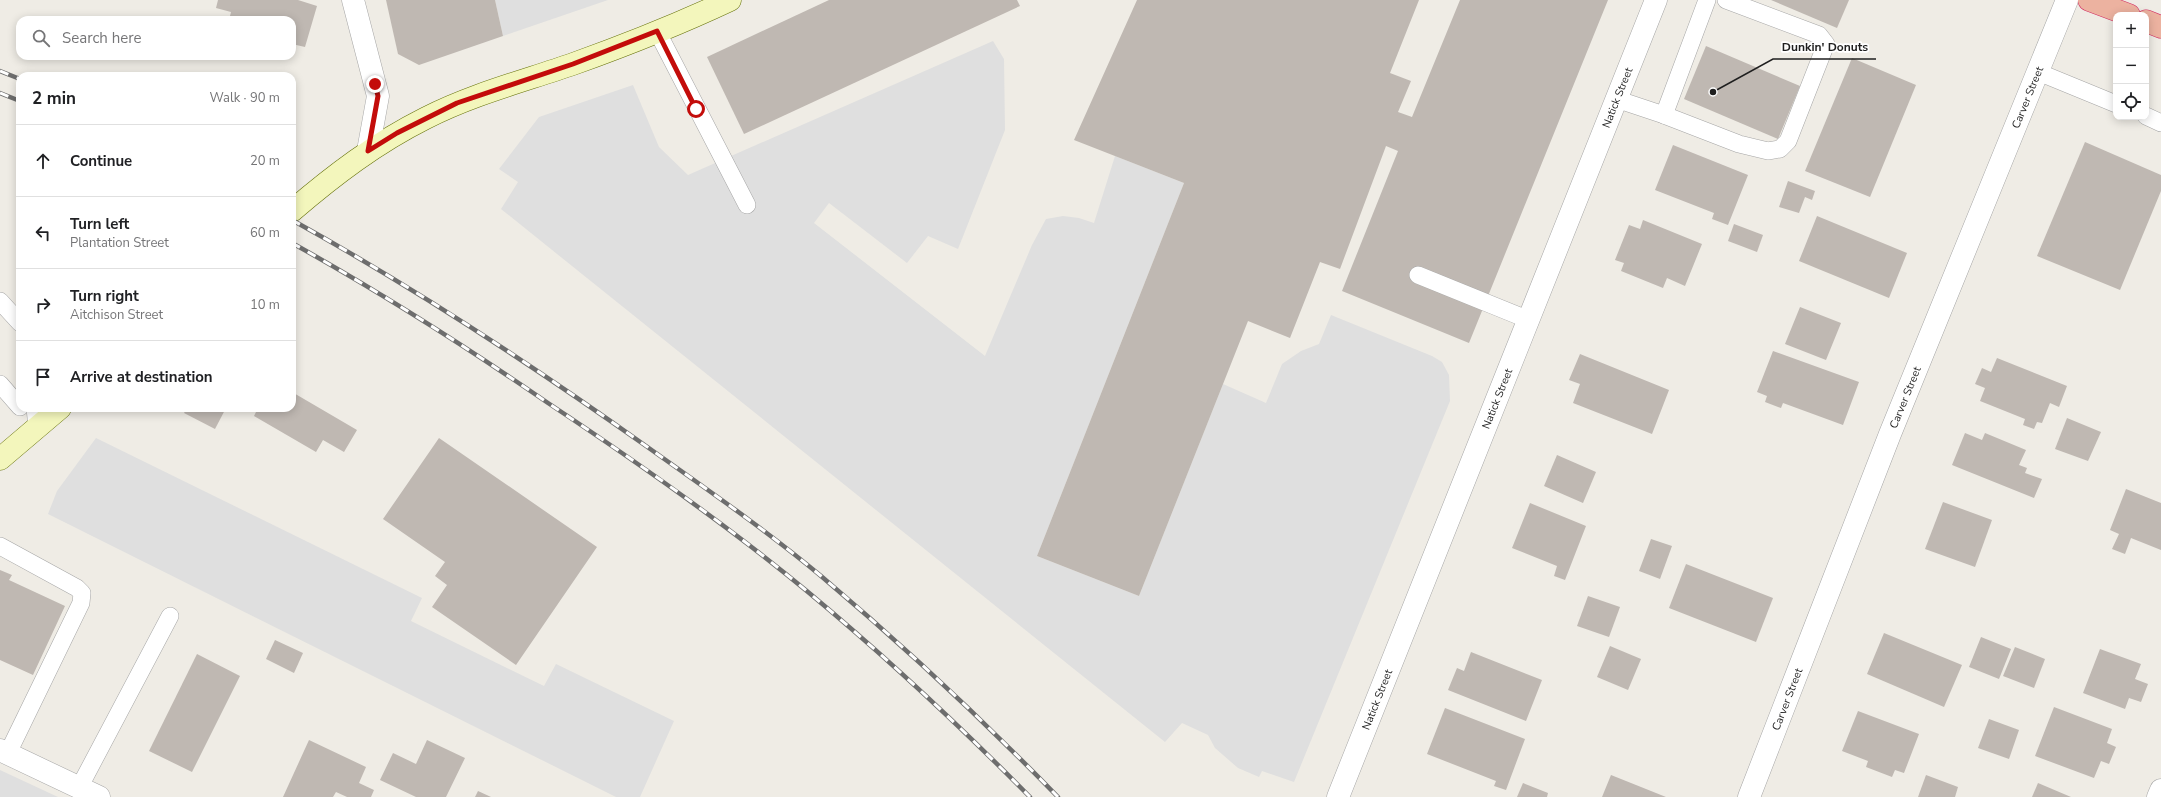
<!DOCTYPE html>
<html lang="en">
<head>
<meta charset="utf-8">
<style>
  body { margin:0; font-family:"Nunito Sans",sans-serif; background:#f6f6f6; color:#202124 }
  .controls { position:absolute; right:12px; top:12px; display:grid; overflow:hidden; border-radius:8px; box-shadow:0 2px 10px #0003 }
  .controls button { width:36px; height:36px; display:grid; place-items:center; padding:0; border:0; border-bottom:1px solid #e0e0e0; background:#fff; color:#202124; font:20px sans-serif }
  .stop { position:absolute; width:12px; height:12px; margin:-9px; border:3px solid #c30c0a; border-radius:50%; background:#fff }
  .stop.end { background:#c30c0a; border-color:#fff; box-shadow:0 1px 4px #0008 }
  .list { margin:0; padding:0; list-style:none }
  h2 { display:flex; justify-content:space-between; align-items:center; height:52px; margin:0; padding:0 16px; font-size:17px }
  h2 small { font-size:13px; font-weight:400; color:#757577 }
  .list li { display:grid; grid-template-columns:26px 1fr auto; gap:12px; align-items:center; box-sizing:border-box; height:72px; padding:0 16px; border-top:1px solid #e0e0e0 }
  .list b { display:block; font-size:15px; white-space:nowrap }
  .list p { margin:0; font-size:13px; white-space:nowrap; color:#757577 }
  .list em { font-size:13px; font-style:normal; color:#757577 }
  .icon { flex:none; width:22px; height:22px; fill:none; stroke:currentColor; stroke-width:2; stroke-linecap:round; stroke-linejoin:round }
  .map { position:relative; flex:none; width:2161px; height:797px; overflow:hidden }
  .search { position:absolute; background:#fff; box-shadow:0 2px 10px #0003; left:16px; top:16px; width:280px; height:44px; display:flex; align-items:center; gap:10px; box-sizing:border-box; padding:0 14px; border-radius:12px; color:#757577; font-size:15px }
  .panel { position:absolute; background:#fff; box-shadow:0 2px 10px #0003; left:16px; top:72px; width:280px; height:340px; border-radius:12px }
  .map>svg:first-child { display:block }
</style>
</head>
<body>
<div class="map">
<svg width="2161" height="797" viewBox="0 0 2161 797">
  <rect width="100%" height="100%" fill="#efece5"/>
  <g fill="#dfdfdf">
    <polygon points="495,0 608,0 503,36"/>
    <polygon points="993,41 1004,59 1005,130 958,249 928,236 907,263 829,203 814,223 985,356 1032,245 1046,219 1063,216 1079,218 1094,223 1115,156 1184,183 1037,556 1139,596 1223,384 1266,403 1282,364 1301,351 1319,344 1331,315 1432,356 1442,362 1449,375 1450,401 1294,782 1262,771 1259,777 1238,768 1215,748 1208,735 1182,723 1165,742 501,209 518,182 499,169 539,117 633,85 659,147 688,175"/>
    <polygon points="96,438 422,598 411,621 544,686 556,664 674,721 640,797 616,797 48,514 57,491"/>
    <polygon points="0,770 58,797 0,797"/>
  </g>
  <g fill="#bfb8b2">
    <polygon points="218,0 298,0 317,6 305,47 292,44 292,20 229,20 231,12 216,8"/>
    <polygon points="386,0 495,0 503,36 419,65 398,54"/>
    <polygon points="829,0 1017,0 1020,6 744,134 707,57"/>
    <polygon points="1137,0 1419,0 1390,73 1411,81 1398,112 1412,117 1460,0 1608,0 1469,343 1342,291 1398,151 1386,146 1340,269 1320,262 1290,338 1248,321 1139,596 1037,556 1184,183 1074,140"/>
    <polygon points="1771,0 1849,0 1837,28"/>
    <polygon points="1706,46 1800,86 1778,139 1684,99"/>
    <polygon points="1852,58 1916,85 1870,197 1805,171"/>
    <polygon points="2085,142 2161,175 2161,191 2120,290 2037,256"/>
    <polygon points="1673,145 1748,175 1728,225 1712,219 1714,213 1655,190"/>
    <polygon points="1788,181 1815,191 1812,200 1805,197 1799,213 1779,207"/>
    <polygon points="1817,216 1907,253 1889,298 1799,261"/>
    <polygon points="1643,220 1702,244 1685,286 1667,278 1663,288 1621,271 1624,263 1615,260 1629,225 1640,229"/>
    <polygon points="1734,224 1763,235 1757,252 1728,241"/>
    <polygon points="1800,307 1841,323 1826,360 1785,344"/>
    <polygon points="1773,351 1859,382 1843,425 1783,403 1781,408 1765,402 1767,396 1757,392"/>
    <polygon points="1580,354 1669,390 1652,434 1573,403 1580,384 1569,380"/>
    <polygon points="1997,358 2067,386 2059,407 2050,403 2042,423 2037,422 2034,429 2023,425 2025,419 1980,401 1985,388 1975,384 1982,368 1991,372"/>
    <polygon points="292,392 357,430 344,452 323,440 316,452 254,416 258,408 292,408"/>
    <polygon points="187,408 226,408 215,429 184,413"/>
    <polygon points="2067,418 2101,432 2088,461 2055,449"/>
    <polygon points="1965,433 1982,440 1985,433 2026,450 2019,465 2027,468 2025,473 2042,479 2034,498 1952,465"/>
    <polygon points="439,438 597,547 516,665 432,607 447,585 435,576 445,562 383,519"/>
    <polygon points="1557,455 1596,472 1583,503 1544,486"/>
    <polygon points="2126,489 2161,503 2161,550 2131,538 2125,554 2112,549 2119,534 2110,530"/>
    <polygon points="1943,502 1992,520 1975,567 1925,549"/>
    <polygon points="1530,503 1586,526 1565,580 1554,576 1557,566 1512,548"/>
    <polygon points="1651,539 1672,546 1660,579 1639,571"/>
    <polygon points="1686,564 1773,598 1756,642 1669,608"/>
    <polygon points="0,570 12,575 9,580 65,606 33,675 0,660"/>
    <polygon points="1588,596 1620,607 1609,637 1577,626"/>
    <polygon points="1884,633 1962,665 1944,707 1867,674"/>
    <polygon points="1981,637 2011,649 1999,679 1969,667"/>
    <polygon points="275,640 303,653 294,673 266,659"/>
    <polygon points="1610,646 1641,659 1628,690 1597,677"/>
    <polygon points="2015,647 2045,659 2034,688 2003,676"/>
    <polygon points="2100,649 2141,664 2135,679 2148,684 2141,702 2129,698 2125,709 2083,693"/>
    <polygon points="1471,652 1542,680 1526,721 1448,690 1457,668 1464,671"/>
    <polygon points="197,654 240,676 192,772 149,751"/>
    <polygon points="2054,707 2112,729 2107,743 2116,747 2109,764 2101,761 2094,778 2035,756"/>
    <polygon points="1445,708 1525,739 1506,790 1494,786 1496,781 1427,754"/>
    <polygon points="1858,711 1919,734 1904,773 1895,770 1892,777 1866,767 1868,761 1842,751"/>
    <polygon points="1989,719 2019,730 2009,759 1978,748"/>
    <polygon points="309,740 366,767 359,783 374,790 371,797 347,797 336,792 333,797 283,797"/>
    <polygon points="427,740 465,758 446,797 416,797 380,780 393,753 416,764"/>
    <polygon points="1611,775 1666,797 1602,797"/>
    <polygon points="1926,775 1958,787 1955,797 1918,797"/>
    <polygon points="1523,783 1548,793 1547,797 1517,797"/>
    <polygon points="2038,783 2071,797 2032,797"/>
    <polygon points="478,791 491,797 475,797"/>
  </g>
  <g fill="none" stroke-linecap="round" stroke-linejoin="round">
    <defs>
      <g id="service">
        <polyline points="657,31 747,205"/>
        <polyline points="2038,72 2116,104"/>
        <polyline points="1616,99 1664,115 1739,144 1768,151 1780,149 1788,141 1826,44 1819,35 1726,0"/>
        <polyline points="1664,115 1707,0"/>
        <polyline points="2146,116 2161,123"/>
        <polyline points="1418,275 1529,320"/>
        <polyline points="0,301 20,323"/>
        <polyline points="0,384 20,407"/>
        <polyline points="35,408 37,427"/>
        <polyline points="0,546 77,588 82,593 81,603 8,753"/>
        <polyline points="79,788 170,616"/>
      </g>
      <g id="minor">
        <polyline points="353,0 378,96 368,151"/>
        <polyline points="0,750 99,797"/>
        <path id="s1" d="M1338,797L1656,0"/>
        <path id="s2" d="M1749,797L1890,434L2067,0"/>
        <polyline points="2158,797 2161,790"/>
      </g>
      <g id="secondary">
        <path d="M292,211C334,175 376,143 426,118C473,94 524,81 573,64C626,45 679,24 730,0"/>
        <polyline points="0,459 60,408"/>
      </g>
      <g id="trunk">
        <polyline points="2089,0 2129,15"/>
        <polyline points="2146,21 2161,27"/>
      </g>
    </defs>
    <use href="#service" stroke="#a6a6a6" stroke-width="18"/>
    <use href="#minor" stroke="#a6a6a6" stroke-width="23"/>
    <use href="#secondary" stroke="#65710a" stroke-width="23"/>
    <use href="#trunk" stroke="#d22e64" stroke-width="23"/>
    <use href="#service" stroke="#fff" stroke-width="17"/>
    <use href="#minor" stroke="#fff" stroke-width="22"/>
    <use href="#secondary" stroke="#f3f6bc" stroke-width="22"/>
    <use href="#trunk" stroke="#ecb2a0" stroke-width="22"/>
    <defs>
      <g id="rail">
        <polyline points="0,71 20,79"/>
        <polyline points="0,93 20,101"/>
        <path d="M292,220C415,288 532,365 646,446C705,488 766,530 821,576C904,646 983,720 1058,797"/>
        <path d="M292,243C380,292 465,346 548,403C637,462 726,524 808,592C885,656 959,725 1030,797"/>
      </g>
    </defs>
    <use href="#rail" stroke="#6d6d6d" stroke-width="4.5"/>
    <use href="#rail" stroke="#fff" stroke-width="3" stroke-dasharray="9" stroke-linecap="butt"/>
  </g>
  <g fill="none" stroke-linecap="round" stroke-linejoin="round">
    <polyline stroke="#c30c0a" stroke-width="5" points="375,84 378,96 368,151 397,133 457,103 573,64 657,31 696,109"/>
  </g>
  <g text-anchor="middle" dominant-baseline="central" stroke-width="3.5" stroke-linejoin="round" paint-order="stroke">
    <g font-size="11" fill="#1f1f1f" stroke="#fff">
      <text stroke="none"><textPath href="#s1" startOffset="753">Natick Street</textPath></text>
      <text stroke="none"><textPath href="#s2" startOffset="753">Carver Street</textPath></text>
      <text stroke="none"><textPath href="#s2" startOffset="429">Carver Street</textPath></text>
      <text stroke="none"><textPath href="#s1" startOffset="429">Natick Street</textPath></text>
      <text stroke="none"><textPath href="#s1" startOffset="105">Natick Street</textPath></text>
      <text stroke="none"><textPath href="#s2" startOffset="105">Carver Street</textPath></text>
    </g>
  </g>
  <path fill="none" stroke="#1f1f1f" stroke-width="1.5" d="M1713 92L1773 59H1876"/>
  <circle fill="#1f1f1f" stroke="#fff" stroke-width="1.5" cx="1713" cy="92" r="4"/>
  <g font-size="12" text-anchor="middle" font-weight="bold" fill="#1f1f1f" stroke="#fff" stroke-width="3.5" stroke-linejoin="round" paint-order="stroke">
    <text x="1825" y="51">Dunkin' Donuts</text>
  </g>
</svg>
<div class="controls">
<button>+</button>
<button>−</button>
<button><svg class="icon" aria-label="locate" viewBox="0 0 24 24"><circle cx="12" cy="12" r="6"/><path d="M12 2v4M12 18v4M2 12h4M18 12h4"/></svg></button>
</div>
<div class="stop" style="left:696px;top:109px"></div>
<div class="stop end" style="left:375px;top:84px"></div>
<div class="search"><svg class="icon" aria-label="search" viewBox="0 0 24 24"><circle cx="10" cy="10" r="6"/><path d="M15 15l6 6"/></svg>Search here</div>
<section class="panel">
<h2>2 min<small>Walk · 90 m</small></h2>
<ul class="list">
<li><svg class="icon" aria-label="ahead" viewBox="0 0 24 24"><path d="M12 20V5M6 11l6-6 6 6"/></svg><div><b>Continue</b></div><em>20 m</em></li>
<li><svg class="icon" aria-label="left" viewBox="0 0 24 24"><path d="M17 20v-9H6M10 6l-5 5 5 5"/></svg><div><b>Turn left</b><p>Plantation Street</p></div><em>60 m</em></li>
<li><svg class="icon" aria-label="right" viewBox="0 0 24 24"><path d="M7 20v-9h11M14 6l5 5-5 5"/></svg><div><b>Turn right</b><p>Aitchison Street</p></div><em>10 m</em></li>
<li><svg class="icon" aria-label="arrive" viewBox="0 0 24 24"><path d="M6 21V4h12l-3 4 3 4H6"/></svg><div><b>Arrive at destination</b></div></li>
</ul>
</section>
</div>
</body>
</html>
